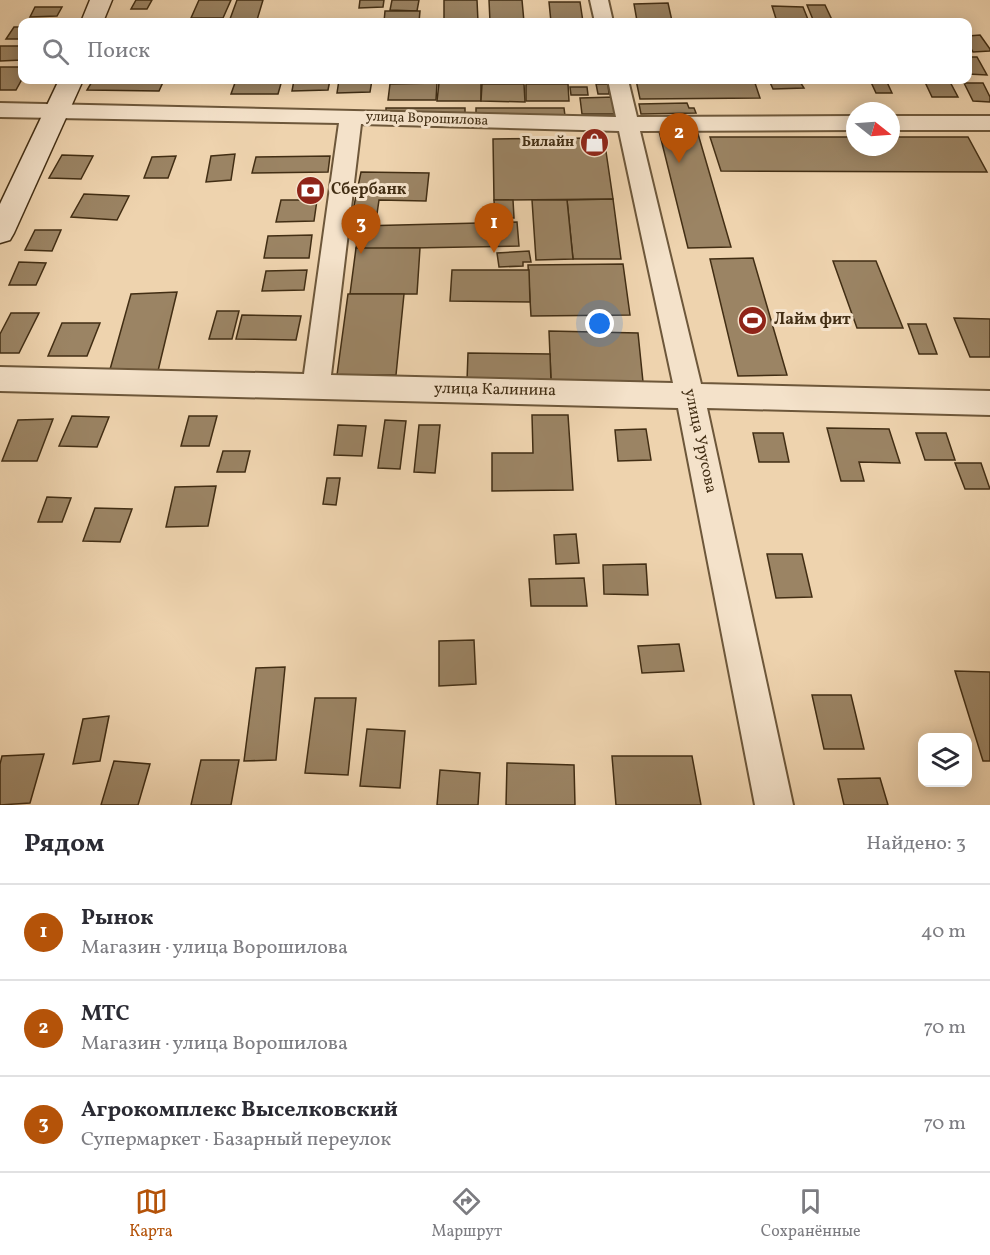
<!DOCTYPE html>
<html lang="ru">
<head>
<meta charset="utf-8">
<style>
  body { margin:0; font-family:Vollkorn,serif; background:#f7f7f7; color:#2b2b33 }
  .controls { position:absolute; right:18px; bottom:18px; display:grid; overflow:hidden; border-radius:12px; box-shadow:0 3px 15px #0003 }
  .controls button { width:54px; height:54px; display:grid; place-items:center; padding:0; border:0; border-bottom:2px solid #e1e1e2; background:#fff; color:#2b2b33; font:30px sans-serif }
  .compass { position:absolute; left:846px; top:102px; width:54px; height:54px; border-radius:50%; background:#fff; box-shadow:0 3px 15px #0003; rotate:107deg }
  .you { position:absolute; left:600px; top:324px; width:21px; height:21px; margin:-15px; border:4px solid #fff; border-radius:50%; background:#1a73e8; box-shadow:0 0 0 9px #1a73e833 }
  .badge { display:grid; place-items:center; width:39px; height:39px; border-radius:50%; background:#b45309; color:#fff; font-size:20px; font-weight:700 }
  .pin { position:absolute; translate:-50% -50px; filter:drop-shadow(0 2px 3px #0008) }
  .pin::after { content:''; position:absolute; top:32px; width:21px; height:18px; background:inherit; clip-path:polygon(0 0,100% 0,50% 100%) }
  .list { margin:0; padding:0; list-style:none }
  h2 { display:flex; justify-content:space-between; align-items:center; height:78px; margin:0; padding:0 24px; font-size:26px }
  h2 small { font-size:20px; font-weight:400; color:#7c7c81 }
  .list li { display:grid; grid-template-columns:39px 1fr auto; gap:18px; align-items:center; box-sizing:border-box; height:96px; padding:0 24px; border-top:2px solid #e1e1e2 }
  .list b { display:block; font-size:22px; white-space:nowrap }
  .list p { margin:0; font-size:20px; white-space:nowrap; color:#7c7c81 }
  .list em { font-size:20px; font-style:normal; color:#7c7c81 }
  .icon { flex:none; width:33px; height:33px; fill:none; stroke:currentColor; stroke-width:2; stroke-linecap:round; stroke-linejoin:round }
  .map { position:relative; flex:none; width:990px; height:805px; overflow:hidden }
  .search { position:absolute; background:#fff; box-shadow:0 3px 15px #0003; left:18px; right:18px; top:18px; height:66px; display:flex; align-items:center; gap:15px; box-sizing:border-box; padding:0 21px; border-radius:12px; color:#7c7c81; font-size:22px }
  .sheet { height:366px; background:#fff }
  nav { display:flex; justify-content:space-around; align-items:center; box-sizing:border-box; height:84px; border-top:2px solid #e1e1e2; background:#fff; font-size:16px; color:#7c7c81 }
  nav a { display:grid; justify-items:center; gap:3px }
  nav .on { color:#b45309 }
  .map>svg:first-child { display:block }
</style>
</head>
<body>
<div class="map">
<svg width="990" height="805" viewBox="0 0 990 805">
  <rect width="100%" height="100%" fill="#eed3ae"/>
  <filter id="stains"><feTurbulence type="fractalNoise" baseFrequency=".00333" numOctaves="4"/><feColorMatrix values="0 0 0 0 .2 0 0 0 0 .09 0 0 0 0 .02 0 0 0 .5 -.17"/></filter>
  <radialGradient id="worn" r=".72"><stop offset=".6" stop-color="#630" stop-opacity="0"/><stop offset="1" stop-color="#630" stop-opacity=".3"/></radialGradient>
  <g fill="#9b8464" stroke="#422e14" stroke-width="1.5">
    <polygon points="136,0 152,0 147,9 131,9"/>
    <polygon points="199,0 231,0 223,18 191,18"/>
    <polygon points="237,0 263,0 257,20 230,19"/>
    <polygon points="360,0 384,0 383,7 359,8"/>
    <polygon points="392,0 419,0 417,11 390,10"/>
    <polygon points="444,0 477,0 478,22 444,22"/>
    <polygon points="489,0 522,0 524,22 490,22"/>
    <polygon points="549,2 580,2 583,22 551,22"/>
    <polygon points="668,3 672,21 637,21 634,4"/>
    <polygon points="807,5 825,5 833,22 814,22"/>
    <polygon points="772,6 803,7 809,22 777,22"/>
    <polygon points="35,7 62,7 57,16 30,17"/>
    <polygon points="385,11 420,11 419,22 384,22"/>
    <polygon points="14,27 22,27 22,39 6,39"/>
    <polygon points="980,35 990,49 990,51 973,52 968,44 968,36"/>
    <polygon points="0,46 22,46 22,60 0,61"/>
    <polygon points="968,57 977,57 987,75 968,74"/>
    <polygon points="0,67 22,67 22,79 16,90 0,90"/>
    <polygon points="93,80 164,80 159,91 87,90"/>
    <polygon points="236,80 282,80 278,94 231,94"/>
    <polygon points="294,80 330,80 328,90 292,91"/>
    <polygon points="339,80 372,80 370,92 337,93"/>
    <rect x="382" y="80" width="32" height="3"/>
    <polygon points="636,80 754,80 760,98 640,99"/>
    <polygon points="769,80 799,80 804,88 773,89"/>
    <polygon points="870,80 886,80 892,93 876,93"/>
    <polygon points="924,80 949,80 958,97 932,97"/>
    <polygon points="437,83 436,100 388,100 390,84"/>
    <polygon points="439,83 481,83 481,101 437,101"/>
    <polygon points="964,83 983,83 990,97 990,102 973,101"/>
    <polygon points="482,84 524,84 525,102 481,101"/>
    <polygon points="526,84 568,84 569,101 526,101"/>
    <polygon points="596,84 608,84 609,94 598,94"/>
    <polygon points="570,87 587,87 588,95 571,95"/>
    <polygon points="614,97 617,114 582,114 580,98"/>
    <polygon points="687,103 689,108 694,108 696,113 641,114 639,104"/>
    <rect x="386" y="108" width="79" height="8"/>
    <polygon points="476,108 564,108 565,116 476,116"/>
    <polygon points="658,127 696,127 731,247 688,248"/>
    <polygon points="710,137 855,137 855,147 891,147 891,137 968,137 987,172 721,171"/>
    <polygon points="604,138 613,199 494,200 493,139"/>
    <polygon points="235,154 231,180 206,182 211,156"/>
    <polygon points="62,155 93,156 81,179 49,178"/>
    <polygon points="176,156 168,178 144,178 152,157"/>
    <polygon points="330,156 328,172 252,173 256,157"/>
    <polygon points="361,172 429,173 426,201 379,200 376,221 351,220"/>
    <polygon points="84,194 129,196 117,220 71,217"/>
    <polygon points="613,199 621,259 573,259 567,200"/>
    <polygon points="281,200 317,200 314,221 276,222"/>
    <polygon points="494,200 513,200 514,218 495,218"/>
    <polygon points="532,200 567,200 573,259 536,260"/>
    <polygon points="517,222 519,246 356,249 359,226"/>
    <polygon points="35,230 61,230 52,251 25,250"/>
    <polygon points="312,235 309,258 264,258 268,236"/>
    <polygon points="356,248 420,248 417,294 350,294"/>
    <polygon points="529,251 531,262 523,262 523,266 499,267 497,253"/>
    <polygon points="753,258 787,375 738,376 710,259"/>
    <polygon points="833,261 876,261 903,328 857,328"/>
    <polygon points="19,262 46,263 36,285 9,285"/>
    <polygon points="623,264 630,315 531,316 528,265"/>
    <polygon points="307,270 304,290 262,291 266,271"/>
    <polygon points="452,270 529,270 530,302 450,301"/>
    <polygon points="177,292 158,371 109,373 131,294"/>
    <polygon points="348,294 404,294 396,375 337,375"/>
    <polygon points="217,311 239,311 232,339 209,339"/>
    <polygon points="11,313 39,313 19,353 0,353 0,334"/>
    <polygon points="242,315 301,316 296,340 236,339"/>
    <polygon points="954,318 990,319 990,357 970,357"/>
    <polygon points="62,323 100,323 87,356 48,356"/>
    <polygon points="908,324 926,324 937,354 919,354"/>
    <polygon points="549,331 638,333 643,382 551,380"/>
    <polygon points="468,353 550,354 551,382 467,381"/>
    <polygon points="532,415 568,415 573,490 492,491 492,453 533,453"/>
    <polygon points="72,416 109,417 97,447 59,446"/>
    <polygon points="189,416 217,416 209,446 181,446"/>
    <polygon points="53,419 37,461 2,461 18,420"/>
    <polygon points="385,420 406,421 400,469 378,468"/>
    <polygon points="338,425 366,426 362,456 334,455"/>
    <polygon points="419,425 440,425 435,473 414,472"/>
    <polygon points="827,428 889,429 900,463 859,462 864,481 841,481"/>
    <polygon points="646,429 651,460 618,461 615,430"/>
    <polygon points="753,433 783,433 789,462 759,462"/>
    <polygon points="916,433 946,433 955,460 925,460"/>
    <polygon points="223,451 250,451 245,472 217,472"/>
    <polygon points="955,463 981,463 990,489 965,489"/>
    <polygon points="327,478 340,478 336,505 323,504"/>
    <polygon points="216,486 208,526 166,527 175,487"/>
    <polygon points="47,497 71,498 62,522 38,522"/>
    <polygon points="95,508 132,509 120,542 83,541"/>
    <polygon points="576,534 579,563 556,564 554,535"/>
    <polygon points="767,554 802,554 812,597 776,598"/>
    <polygon points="646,564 648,595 604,594 603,565"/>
    <polygon points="584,578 587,606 531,606 529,579"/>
    <polygon points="474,640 476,684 439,686 439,641"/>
    <polygon points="679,644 684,671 642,673 638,646"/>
    <polygon points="285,667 276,760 244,761 256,668"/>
    <polygon points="955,671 990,672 990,761 983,761"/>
    <polygon points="812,695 851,695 864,749 824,749"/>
    <polygon points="315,698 356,698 348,775 305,773"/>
    <polygon points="109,716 100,761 73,764 83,719"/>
    <polygon points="367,729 405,731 400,788 360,786"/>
    <polygon points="44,754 30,803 0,805 0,764 2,756"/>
    <polygon points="612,756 692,756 701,805 616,805"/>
    <polygon points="201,760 239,760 231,805 191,805"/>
    <polygon points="114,761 150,764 138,805 101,805"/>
    <polygon points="507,763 574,765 575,805 506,805"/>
    <polygon points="440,770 480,773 478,805 437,805"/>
    <polygon points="880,778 888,805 844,805 838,779"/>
  </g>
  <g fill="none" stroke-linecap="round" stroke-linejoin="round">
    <defs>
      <g id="street">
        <polygon points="590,0 608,0 613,22 595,22"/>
        <path d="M608,80H628L637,117L855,116V130L640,131L701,384L990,391V415L707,408L793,805H755L678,408L0,391V367L304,374L339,123L0,117V103L616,117ZM361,124L619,131L673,383L331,375Z"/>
        <rect x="891" y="116" width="99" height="14"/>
      </g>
      <g id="secondary">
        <polygon points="90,0 112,0 103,22 81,22"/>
        <polygon points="59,80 83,80 14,233 10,240 0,243 0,204"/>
      </g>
    </defs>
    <use href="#street" stroke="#6d573a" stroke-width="4"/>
    <use href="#secondary" stroke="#422e14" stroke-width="3"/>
    <use href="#street" fill="#f4e2ca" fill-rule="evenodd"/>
    <use href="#secondary" fill="#f4e2ca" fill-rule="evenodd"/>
  </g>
  <defs>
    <symbol id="shop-disc" viewBox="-11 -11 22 22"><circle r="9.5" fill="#8f2418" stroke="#f4e2ca"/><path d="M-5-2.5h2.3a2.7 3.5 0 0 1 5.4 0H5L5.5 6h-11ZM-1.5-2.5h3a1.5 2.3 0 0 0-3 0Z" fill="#fff"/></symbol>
    <symbol id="bank-disc" viewBox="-11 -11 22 22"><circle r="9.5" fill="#8f2418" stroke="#f4e2ca"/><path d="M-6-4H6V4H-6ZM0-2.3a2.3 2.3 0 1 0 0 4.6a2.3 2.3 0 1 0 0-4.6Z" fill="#fff"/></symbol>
    <symbol id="stadium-disc" viewBox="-11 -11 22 22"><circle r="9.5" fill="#8f2418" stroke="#f4e2ca"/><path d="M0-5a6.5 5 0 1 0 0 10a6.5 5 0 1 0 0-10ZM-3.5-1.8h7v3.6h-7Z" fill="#fff"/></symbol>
  </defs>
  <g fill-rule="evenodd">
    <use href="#shop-disc" x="578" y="126" width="33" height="33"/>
    <use href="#bank-disc" x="294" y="174" width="33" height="33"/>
    <use href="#stadium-disc" x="736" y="304" width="33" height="33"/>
  </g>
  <g text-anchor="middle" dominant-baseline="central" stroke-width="6" stroke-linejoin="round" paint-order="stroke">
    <g font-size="14" fill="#422e14" stroke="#f4e2ca">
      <text transform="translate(427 119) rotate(2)">улица Ворошилова</text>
    </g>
    <g font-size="14" font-weight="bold" fill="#422e14" stroke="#f4e2ca" text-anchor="end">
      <text x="574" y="142">Билайн</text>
    </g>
    <g font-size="16" font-weight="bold" fill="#422e14" stroke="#f4e2ca" text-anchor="start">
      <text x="331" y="190">Сбербанк</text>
      <text x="774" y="320">Лайм фит</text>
    </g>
    <g font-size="16" fill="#422e14" stroke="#f4e2ca">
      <text transform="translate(495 390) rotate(1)">улица Калинина</text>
      <text transform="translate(700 441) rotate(78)">улица Урусова</text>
    </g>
  </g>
  <rect width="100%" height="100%" filter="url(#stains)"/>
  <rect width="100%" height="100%" fill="url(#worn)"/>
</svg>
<div class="controls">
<button><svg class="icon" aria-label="layers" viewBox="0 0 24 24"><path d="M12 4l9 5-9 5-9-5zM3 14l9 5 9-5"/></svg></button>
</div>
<svg class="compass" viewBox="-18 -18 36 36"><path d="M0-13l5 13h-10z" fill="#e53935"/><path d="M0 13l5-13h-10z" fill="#7c7c81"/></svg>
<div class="you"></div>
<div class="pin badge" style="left:494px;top:253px">1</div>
<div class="pin badge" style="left:679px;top:163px">2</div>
<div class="pin badge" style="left:361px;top:254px">3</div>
<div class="search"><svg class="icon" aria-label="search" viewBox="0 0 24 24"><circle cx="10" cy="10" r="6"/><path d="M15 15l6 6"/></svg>Поиск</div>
</div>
<section class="sheet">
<h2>Рядом<small>Найдено: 3</small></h2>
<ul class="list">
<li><span class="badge">1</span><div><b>Рынок</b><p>Магазин · улица Ворошилова</p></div><em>40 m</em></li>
<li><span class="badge">2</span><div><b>МТС</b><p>Магазин · улица Ворошилова</p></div><em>70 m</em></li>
<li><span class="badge">3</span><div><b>Агрокомплекс Выселковский</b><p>Супермаркет · Базарный переулок</p></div><em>70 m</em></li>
</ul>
</section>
<nav>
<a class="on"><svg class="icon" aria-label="map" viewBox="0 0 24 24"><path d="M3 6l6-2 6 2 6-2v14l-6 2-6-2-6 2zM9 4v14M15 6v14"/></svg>Карта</a>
<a><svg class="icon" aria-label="directions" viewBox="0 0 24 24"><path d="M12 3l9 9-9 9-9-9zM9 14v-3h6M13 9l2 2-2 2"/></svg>Маршрут</a>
<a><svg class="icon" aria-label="saved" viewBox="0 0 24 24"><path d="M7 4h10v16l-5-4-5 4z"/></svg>Сохранённые</a>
</nav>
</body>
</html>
